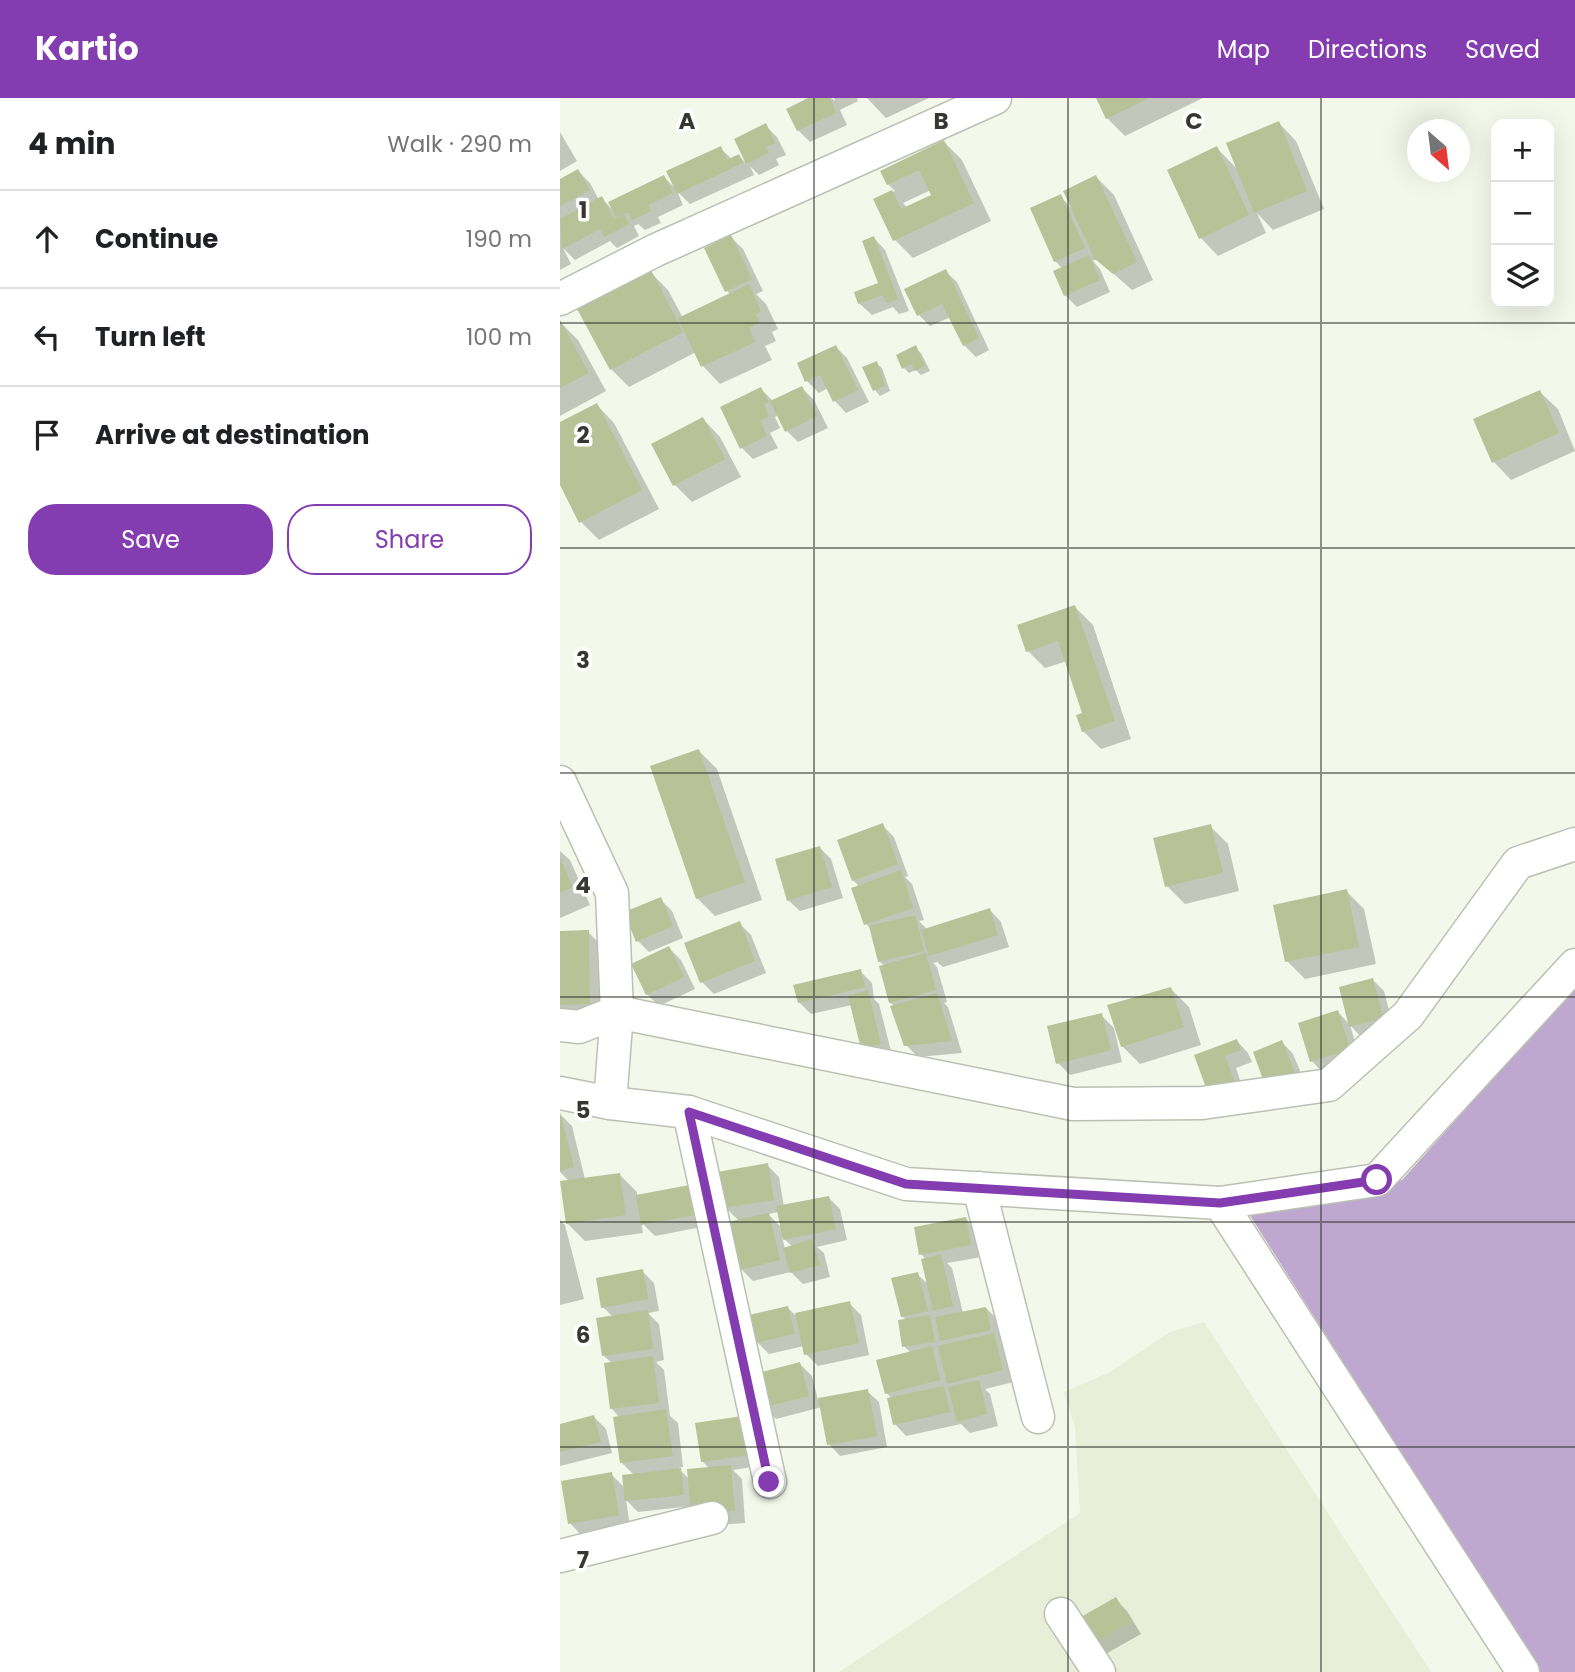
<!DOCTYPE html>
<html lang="en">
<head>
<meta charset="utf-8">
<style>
  body { margin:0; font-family:Poppins,sans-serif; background:#f6f6f6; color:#202124 }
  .controls { position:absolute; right:21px; top:21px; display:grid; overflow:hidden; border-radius:14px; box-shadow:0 7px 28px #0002 }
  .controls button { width:63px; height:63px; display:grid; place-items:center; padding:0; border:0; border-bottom:2px solid #e0e0e0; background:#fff; color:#202124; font:35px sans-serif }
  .compass { position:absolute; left:847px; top:21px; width:63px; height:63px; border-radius:50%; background:#fff; box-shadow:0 7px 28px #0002; rotate:152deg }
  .stop { position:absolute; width:21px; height:21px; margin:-16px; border:5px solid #843db0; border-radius:50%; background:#fff }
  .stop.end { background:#843db0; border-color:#fff; box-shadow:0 2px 7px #0008 }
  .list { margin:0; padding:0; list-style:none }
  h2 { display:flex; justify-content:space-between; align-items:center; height:91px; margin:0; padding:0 28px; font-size:30px }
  h2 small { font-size:23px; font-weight:400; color:#757577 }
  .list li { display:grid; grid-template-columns:46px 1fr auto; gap:21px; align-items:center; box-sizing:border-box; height:98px; padding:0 28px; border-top:2px solid #e0e0e0 }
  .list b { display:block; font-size:26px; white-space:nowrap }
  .list em { font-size:23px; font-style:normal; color:#757577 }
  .actions { display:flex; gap:14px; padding:21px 28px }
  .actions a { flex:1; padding:16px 0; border:2px solid #843db0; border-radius:28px; text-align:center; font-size:24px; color:#843db0 }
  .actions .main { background:#843db0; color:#fff }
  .icon { flex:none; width:38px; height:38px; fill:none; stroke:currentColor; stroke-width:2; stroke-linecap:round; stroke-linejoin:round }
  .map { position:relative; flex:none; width:1015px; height:1574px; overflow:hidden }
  header { display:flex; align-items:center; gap:42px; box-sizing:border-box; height:98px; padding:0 35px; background:#843db0; color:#fff }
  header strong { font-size:33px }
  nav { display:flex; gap:38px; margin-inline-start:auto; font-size:24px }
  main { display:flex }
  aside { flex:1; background:#fff }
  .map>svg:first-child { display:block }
</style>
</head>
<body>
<header>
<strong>Kartio</strong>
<nav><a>Map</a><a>Directions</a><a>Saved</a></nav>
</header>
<main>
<aside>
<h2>4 min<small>Walk · 290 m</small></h2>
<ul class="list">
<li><svg class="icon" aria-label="ahead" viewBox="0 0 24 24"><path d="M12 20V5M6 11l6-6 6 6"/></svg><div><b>Continue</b></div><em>190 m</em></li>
<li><svg class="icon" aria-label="left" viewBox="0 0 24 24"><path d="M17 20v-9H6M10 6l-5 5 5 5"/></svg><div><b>Turn left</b></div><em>100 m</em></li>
<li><svg class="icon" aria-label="arrive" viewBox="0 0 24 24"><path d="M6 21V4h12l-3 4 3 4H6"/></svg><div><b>Arrive at destination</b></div></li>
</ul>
<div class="actions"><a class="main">Save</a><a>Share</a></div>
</aside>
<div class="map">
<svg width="1015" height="1574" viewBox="0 0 1015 1574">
  <rect width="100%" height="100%" fill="#f4f8ea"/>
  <polygon fill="#e8eed8" points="644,1224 871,1574 279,1574 520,1415 515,1329 504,1294 550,1274 610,1234"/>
  <polygon fill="#bea8d0" points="1015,889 1015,1574 980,1574 689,1116 842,1082"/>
  <g fill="#0003" fill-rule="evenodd">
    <polygon points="252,0 271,0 275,3 274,0 297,0 298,3 280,12 287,27 250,44 238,32"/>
    <polygon points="307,0 369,0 326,20"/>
    <polygon points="538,0 643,0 565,38 547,20"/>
    <polygon points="719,25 736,43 764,111 713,132 697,115 706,135 658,158 641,140 657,50 678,72"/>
    <polygon points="205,27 217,39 226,57 216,61 219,67 199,77 190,68 194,77 130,106 117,93 123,107 98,119 101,125 85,132 78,126 74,128 79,138 57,150 50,143 15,162 3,150 11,166 0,172 0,83 18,73 30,85 39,102 42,101 54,113 104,79 117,92 160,50 172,61 179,58 188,67 176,41"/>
    <polygon points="0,34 17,63 0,73"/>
    <path d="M384,44L402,62L431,123L353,160L335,142L316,102L335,93L328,86ZM371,92L373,98L348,110L343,105Z"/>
    <polygon points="536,79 554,97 593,182 572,192 537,161 533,163 540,171 550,194 517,209 505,197 503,171 495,163 500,98 513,112"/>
    <polygon points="171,139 183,151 203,193 196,196 206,206 218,231 212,234 216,243 205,248 212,262 160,286 143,268 136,254 69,289 51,271 90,174 108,192 123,220 171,197 167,193"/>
    <polygon points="314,140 325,152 349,213 339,216 333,209 312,217 300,206 296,195 320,186"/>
    <polygon points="385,173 397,184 429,252 416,259 404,247 391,219 370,228 359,217"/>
    <polygon points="0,224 18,242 46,293 0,318"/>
    <polygon points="276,249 287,260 309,304 286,315 275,303 268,290 259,295 247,283"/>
    <polygon points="355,250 361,255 370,273 361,277 356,272 349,275 344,270"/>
    <polygon points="316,265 322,270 330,293 320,298 315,292"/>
    <polygon points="242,290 254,302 268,330 238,344 227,333 219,317 215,319 220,330 210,335 218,350 193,361 182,350 201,291 213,303"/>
    <polygon points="980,294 998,311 1015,353 951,382 934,364"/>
    <polygon points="37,307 54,325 99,411 39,442 21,424 0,383 0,326"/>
    <polygon points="143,321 160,339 181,379 132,404 115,387"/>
    <polygon points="515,509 533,527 571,641 541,651 523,633 524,616 507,563 485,570 468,553"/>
    <polygon points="139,653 157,671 202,802 155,818 137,800"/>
    <polygon points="322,727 334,739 348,778 345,779 352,786 364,822 359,823 367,831 430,812 441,824 449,849 383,869 377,864 373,865 377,869 387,904 384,905 388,909 402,955 358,959 346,947 335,909 330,904 325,868 319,863 312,832 306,826 300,789 293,782"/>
    <polygon points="650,728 668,746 679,793 625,806 607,788"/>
    <polygon points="260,750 271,761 283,800 240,813 228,802"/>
    <polygon points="0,753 10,762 30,807 0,820"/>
    <polygon points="786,793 804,811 816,866 745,881 727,863"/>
    <polygon points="100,801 112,813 123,840 89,854 78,843"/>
    <polygon points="179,825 191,837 206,875 154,896 142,884"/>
    <polygon points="0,834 28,834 46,852 47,924 0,913"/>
    <polygon points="109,850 121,862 135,891 99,908 87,896"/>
    <polygon points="300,873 312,885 314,901 319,906 332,957 303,950 292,907 251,916 239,904"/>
    <polygon points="812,881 824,893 834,932 802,940 790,927 801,963 763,975 752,963 778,914 790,927"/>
    <polygon points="611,891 629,909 641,947 580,966 562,948"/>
    <polygon points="541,917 554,930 562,964 510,977 498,965"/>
    <polygon points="677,943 688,955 692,964 676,970 685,997 636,958"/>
    <polygon points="722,944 733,956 746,987 719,997"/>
    <polygon points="0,1016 12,1028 25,1081 59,1076 77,1094 77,1099 140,1087 157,1126 95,1138 81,1124 83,1135 25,1143 7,1125 10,1084 0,1074"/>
    <path d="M207,1067L219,1079L224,1109L269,1100L280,1111L287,1142L257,1149L264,1155L270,1179L243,1186L231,1174L193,1183L181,1171L179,1123L165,1109ZM219,1114L223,1131L208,1116ZM222,1139L233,1149L225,1151Z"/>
    <polygon points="406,1121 417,1133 422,1159 387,1165 392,1170 403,1215 426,1210 438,1222 442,1244 440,1244 445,1248 454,1284 425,1291 430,1296 438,1328 410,1335 401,1326 346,1338 335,1326 332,1301 327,1295 351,1255 344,1248 346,1222 342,1218 357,1176 369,1187 367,1162 361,1156"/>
    <polygon points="0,1122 5,1127 24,1201 0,1207"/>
    <polygon points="82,1173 94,1185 99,1213 88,1215 99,1226 104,1262 96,1264 104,1272 110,1318 118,1325 123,1369 118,1370 129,1381 150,1371 143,1364 137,1327 206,1367 173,1372 182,1381 185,1425 144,1428 132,1408 78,1414 66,1402 70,1429 21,1437 10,1425 51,1376 65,1390 74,1377 61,1364 60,1320 52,1311 52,1265 44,1258 53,1219 43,1209"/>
    <polygon points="289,1205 301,1217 309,1257 258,1268 246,1256 244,1248 209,1256 197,1244 228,1210 235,1217"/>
    <polygon points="240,1266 252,1278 258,1302 307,1293 319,1304 327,1349 280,1358 269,1346 262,1309 216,1321 204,1309"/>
    <polygon points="34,1319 46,1331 52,1355 0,1368 0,1327"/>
    <polygon points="555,1501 567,1513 581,1536 542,1558 531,1547"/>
  </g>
  <g fill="#b7c296">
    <polygon points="248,0 270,0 276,15 237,33 226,11"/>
    <polygon points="536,0 589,0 546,21"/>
    <polygon points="719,23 747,93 694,115 666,45"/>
    <polygon points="206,25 215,45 206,49 209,55 186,66 174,41"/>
    <polygon points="384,42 414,105 333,143 313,101 332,92 341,111 371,97 359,72 327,87 320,73"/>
    <polygon points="161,48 167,62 179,56 183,65 117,96 106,73"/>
    <polygon points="657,48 689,117 639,141 607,72"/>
    <polygon points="18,71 30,92 0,108 0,81"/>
    <polygon points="104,77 113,95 88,107 91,113 72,122 68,114 56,119 48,104"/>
    <polygon points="536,77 577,164 553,176 535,161 503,93"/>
    <polygon points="501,96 525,150 494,164 470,110"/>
    <polygon points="42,98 54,121 64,116 69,126 44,139 40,131 2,151 0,121"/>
    <polygon points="171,137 192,181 165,194 144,150"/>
    <polygon points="314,138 338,201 326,205 323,197 298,206 294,194 318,185 302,143"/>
    <polygon points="529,157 540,182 504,198 493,173"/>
    <polygon points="386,171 419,240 403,248 382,206 357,218 344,191"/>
    <polygon points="91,172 123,234 50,272 17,211"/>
    <polygon points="189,186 201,213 196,216 200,225 189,230 195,244 141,269 118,220"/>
    <polygon points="0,222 29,275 0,290"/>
    <polygon points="276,247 298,292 273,304 260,277 245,284 237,265"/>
    <polygon points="356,247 365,268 355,273 351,266 342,271 336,257"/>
    <polygon points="317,263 325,288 313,293 302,269"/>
    <polygon points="242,288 257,318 225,334 210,303"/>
    <polygon points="201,289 209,304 204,307 209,318 200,323 207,338 180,351 160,309"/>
    <polygon points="980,292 999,335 932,365 913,321"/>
    <polygon points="37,305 82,392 19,425 0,387 0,324"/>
    <polygon points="143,319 165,361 113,388 91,346"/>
    <polygon points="515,507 555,623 522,634 516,617 522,615 498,543 466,554 457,527"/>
    <polygon points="139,651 185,784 136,801 90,668"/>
    <polygon points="323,725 338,766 292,783 277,742"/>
    <polygon points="651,726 663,775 605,789 593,740"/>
    <polygon points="260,748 272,789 227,803 215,761"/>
    <polygon points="0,760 13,789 0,795"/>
    <polygon points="341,772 353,810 304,827 291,790"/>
    <polygon points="787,791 799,849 725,864 713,807"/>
    <polygon points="101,799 113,828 76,844 64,814"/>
    <polygon points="430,810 438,837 369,858 361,832"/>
    <polygon points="355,817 364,853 318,864 309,828"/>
    <polygon points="180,823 195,863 140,885 124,845"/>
    <polygon points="29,832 30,906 0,907 0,833"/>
    <polygon points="109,848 124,879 86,897 71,866"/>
    <polygon points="366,855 376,892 329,905 319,868"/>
    <polygon points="301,871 305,889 238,905 233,887"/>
    <polygon points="813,880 823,920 789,929 779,889"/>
    <polygon points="611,889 624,929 561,949 547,907"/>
    <polygon points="308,892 321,946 301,951 288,898"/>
    <polygon points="377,895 392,943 344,948 330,908"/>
    <polygon points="778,912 790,951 750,964 738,925"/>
    <polygon points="542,915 551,952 496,966 487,928"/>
    <polygon points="677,941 681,952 665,958 675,985 648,995 634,957"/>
    <polygon points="722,942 735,975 705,987 693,954"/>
    <polygon points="0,1014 14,1069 0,1073"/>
    <polygon points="208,1065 214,1102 163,1110 157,1074"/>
    <polygon points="60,1075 66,1117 6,1126 0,1083"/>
    <polygon points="140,1085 146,1115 81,1127 76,1097"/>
    <polygon points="269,1098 276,1131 223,1142 216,1108"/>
    <polygon points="209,1115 220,1162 179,1172 168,1124"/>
    <polygon points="406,1119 411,1147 359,1157 354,1129"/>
    <polygon points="252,1141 260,1167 230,1175 223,1150"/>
    <polygon points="381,1156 393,1208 373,1213 361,1161"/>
    <polygon points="83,1171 88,1201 41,1210 36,1180"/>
    <polygon points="358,1174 368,1213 341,1219 331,1180"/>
    <polygon points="290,1203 299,1245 244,1257 235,1215"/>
    <polygon points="228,1208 235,1236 195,1245 189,1217"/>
    <polygon points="426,1209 431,1232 380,1243 375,1219"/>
    <polygon points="88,1212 93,1251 42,1258 36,1220"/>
    <polygon points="370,1217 375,1244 342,1249 338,1222"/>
    <polygon points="434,1235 443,1272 387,1286 378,1248"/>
    <polygon points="372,1248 380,1282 325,1296 316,1262"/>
    <polygon points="93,1258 99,1305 50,1311 44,1265"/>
    <polygon points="240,1264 249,1298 202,1310 194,1276"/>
    <polygon points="419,1282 427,1316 397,1324 388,1289"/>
    <polygon points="384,1288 390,1314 333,1327 327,1300"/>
    <polygon points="308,1291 317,1338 267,1347 258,1300"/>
    <polygon points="106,1311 113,1358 60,1365 53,1319"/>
    <polygon points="34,1317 41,1344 0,1354 0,1326"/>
    <polygon points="189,1317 195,1356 141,1364 135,1325"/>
    <polygon points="171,1367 175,1413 131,1417 127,1371"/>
    <polygon points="121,1370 124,1397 65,1403 62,1377"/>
    <polygon points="52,1374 59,1417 8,1426 1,1383"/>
    <polygon points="556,1499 571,1524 529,1548 514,1523"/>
  </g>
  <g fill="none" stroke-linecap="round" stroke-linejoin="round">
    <defs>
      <g id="minor">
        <polyline points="0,201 96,152 435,0"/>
        <polyline points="0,684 52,795 57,914 50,1005"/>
        <polyline points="0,927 19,929 57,914 513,1006 642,1005 769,987 848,917 958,765 1015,746"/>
        <polyline points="0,995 50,1005 129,1014 346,1086 660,1105 817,1082 1015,867"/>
        <polyline points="129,1014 210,1384"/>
        <polyline points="419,1090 478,1319"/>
        <polyline points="660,1105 963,1574"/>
        <polyline points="0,1458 152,1420"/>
        <polyline points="501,1516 539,1574"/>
      </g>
    </defs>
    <use href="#minor" stroke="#bcc0b2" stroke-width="35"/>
    <use href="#minor" stroke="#fff" stroke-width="32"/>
  </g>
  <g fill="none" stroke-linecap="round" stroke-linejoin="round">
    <polyline stroke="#843db0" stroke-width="9" points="209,1384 129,1014 346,1086 660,1105 817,1082"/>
  </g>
  <path fill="none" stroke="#363732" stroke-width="2" stroke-opacity="0.55" d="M254,0V1574M508,0V1574M761,0V1574M0,225H1015M0,450H1015M0,675H1015M0,899H1015M0,1124H1015M0,1349H1015"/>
  <g font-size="23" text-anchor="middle" font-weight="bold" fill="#363732" stroke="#fff" stroke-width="7" stroke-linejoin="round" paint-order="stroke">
    <text x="127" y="31">A</text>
    <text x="381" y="31">B</text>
    <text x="634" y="31">C</text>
    <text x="23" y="120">1</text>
    <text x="23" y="345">2</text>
    <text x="23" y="570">3</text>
    <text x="23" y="795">4</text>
    <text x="23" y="1020">5</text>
    <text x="23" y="1245">6</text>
    <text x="23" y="1470">7</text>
  </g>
</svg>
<div class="controls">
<button>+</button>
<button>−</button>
<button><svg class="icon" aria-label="layers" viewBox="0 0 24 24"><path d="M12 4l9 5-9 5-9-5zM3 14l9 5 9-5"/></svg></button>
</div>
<svg class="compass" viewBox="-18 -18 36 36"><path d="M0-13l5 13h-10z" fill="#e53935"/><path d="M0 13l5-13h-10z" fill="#757577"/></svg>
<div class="stop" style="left:817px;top:1082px"></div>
<div class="stop end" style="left:209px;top:1384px"></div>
</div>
</main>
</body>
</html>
